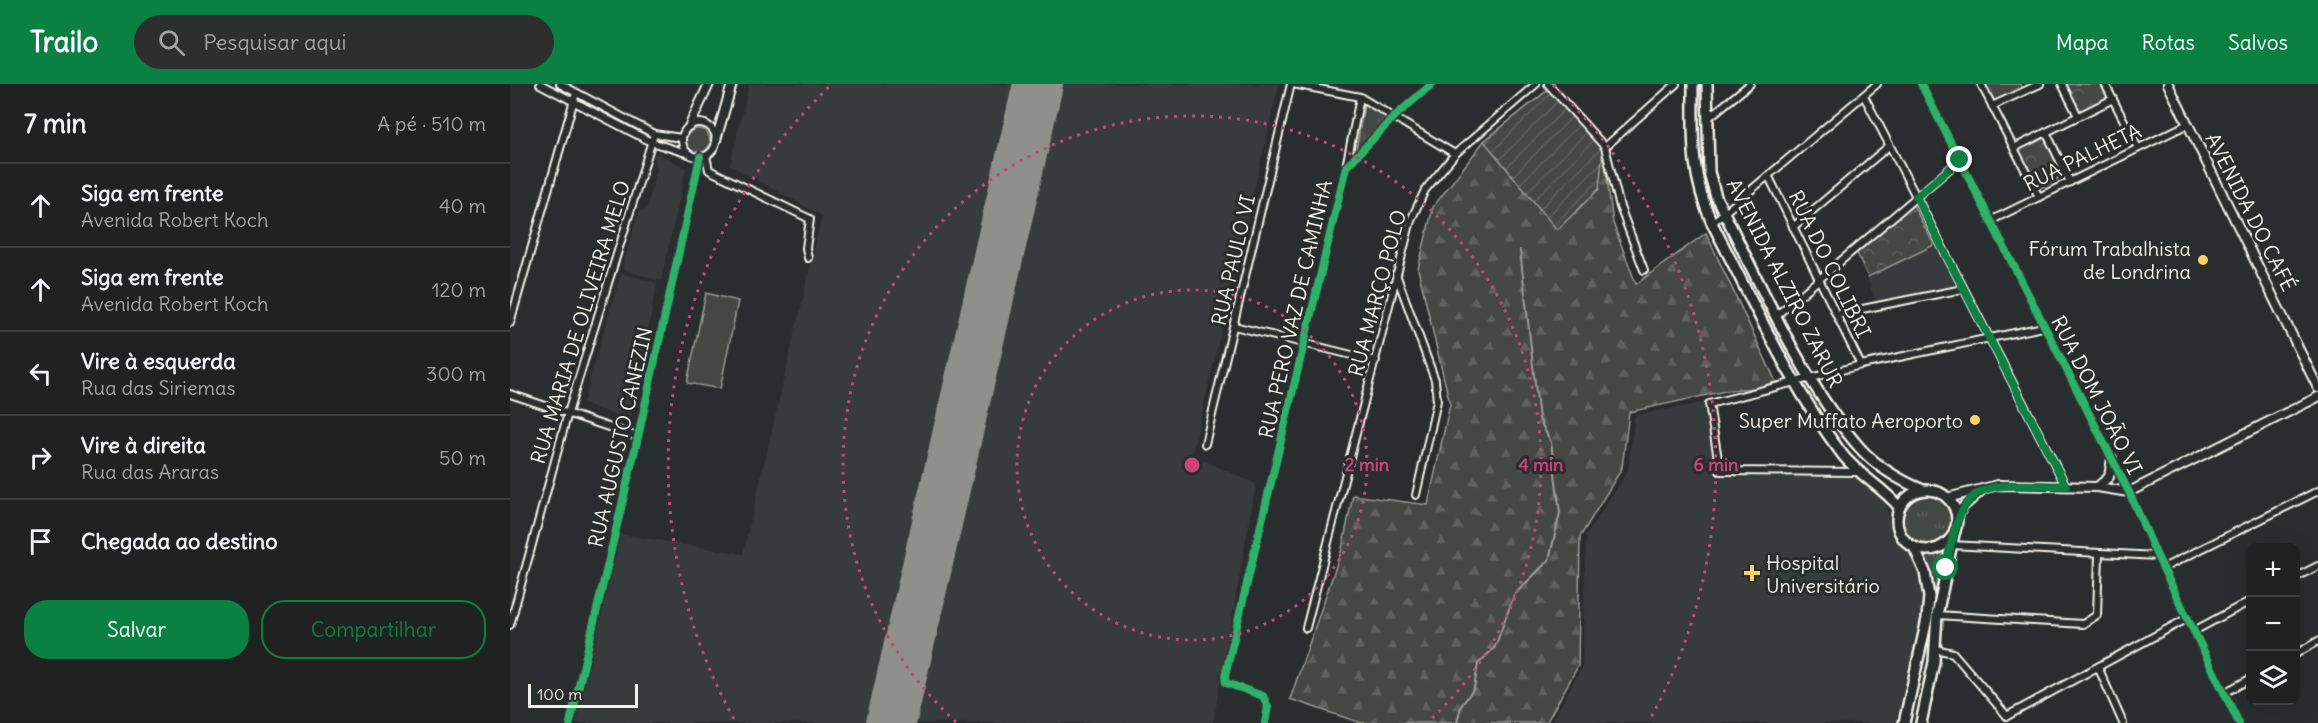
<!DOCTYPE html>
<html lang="pt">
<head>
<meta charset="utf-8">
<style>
  body { margin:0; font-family:Delius,sans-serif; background:#2d2f2f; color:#f1f3f6 }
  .controls { position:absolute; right:18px; bottom:18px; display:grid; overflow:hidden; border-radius:12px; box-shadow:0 6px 24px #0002 }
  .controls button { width:54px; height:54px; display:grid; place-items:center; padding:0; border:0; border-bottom:2px solid #3d3f40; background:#202222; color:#f1f3f6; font:30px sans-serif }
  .scale { position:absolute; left:18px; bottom:15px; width:110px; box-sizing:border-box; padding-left:6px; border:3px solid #f4f1e8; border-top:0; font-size:16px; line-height:21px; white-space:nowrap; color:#f4f1e8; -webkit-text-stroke:4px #2a2d2e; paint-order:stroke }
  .stop { position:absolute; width:18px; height:18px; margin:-14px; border:4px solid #0b8043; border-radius:50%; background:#fff }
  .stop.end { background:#0b8043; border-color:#fff; box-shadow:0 2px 6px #0008 }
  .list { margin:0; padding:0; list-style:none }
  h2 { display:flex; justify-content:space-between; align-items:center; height:78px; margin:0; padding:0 24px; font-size:26px }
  h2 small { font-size:20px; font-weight:400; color:#a2a4a5 }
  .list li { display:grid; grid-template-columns:39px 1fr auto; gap:18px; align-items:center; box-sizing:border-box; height:84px; padding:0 24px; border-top:2px solid #3d3f40 }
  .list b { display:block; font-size:22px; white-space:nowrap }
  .list p { margin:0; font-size:20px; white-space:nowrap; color:#a2a4a5 }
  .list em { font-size:20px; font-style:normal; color:#a2a4a5 }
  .actions { display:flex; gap:12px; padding:18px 24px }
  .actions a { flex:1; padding:14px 0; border:2px solid #0b8043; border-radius:24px; text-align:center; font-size:21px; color:#0b8043 }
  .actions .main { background:#0b8043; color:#fff }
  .icon { flex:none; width:33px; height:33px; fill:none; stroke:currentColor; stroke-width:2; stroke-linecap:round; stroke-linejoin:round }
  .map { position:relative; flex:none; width:1808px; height:639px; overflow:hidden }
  header { display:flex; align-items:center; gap:36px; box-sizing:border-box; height:84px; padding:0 30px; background:#0b8043; color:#fff }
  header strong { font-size:28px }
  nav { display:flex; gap:33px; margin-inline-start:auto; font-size:21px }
  .search { width:420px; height:54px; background:#2d2f2f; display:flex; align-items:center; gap:15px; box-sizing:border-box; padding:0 21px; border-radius:33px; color:#a2a4a5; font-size:22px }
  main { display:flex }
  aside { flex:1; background:#202222 }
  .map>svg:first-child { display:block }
</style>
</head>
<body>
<header>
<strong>Trailo</strong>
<div class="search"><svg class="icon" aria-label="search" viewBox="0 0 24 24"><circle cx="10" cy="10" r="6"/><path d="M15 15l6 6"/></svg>Pesquisar aqui</div>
<nav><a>Mapa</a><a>Rotas</a><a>Salvos</a></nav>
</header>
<main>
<aside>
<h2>7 min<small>A pé · 510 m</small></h2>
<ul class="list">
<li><svg class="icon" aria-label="ahead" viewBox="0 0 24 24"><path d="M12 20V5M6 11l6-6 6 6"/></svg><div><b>Siga em frente</b><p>Avenida Robert Koch</p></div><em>40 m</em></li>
<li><svg class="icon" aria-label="ahead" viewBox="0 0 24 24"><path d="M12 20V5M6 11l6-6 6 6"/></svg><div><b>Siga em frente</b><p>Avenida Robert Koch</p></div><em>120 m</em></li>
<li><svg class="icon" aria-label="left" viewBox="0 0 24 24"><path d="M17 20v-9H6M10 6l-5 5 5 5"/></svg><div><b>Vire à esquerda</b><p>Rua das Siriemas</p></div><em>300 m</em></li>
<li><svg class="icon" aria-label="right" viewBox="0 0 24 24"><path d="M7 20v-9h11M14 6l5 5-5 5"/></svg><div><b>Vire à direita</b><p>Rua das Araras</p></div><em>50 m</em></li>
<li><svg class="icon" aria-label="arrive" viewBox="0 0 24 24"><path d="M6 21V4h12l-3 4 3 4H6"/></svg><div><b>Chegada ao destino</b></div></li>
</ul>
<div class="actions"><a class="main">Salvar</a><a>Compartilhar</a></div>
</aside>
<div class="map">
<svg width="1808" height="639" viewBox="0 0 1808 639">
  <defs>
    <pattern id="grass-tufts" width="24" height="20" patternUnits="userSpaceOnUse" patternTransform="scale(1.5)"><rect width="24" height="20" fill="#444645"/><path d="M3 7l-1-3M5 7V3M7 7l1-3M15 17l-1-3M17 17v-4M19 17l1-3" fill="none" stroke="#606160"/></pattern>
    <pattern id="forest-firs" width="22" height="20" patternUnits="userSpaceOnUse" patternTransform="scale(1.5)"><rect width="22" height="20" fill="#444645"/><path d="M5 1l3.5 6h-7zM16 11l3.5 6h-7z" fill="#606160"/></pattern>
    <pattern id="park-crowns" width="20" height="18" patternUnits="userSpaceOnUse" patternTransform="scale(1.5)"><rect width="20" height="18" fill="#444645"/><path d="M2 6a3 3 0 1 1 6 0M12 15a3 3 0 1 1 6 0" fill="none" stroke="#606160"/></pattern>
    <pattern id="garden-furrows" width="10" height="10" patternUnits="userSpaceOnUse" patternTransform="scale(1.5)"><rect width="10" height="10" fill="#444645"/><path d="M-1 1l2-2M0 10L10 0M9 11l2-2" fill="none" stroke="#606160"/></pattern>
  </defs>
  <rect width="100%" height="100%" fill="#2a2d2e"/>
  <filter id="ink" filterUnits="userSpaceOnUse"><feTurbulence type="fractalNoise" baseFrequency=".0167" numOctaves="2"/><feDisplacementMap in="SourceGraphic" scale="12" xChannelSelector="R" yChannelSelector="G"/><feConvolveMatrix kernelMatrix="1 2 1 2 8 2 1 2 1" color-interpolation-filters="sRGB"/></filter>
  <g filter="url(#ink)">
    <g fill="#373a3a">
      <polygon points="239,0 769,0 682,371 746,400 703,639 66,639 110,450 233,470 312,132 220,81"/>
      <polygon points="147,69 176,84 151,197 112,185 129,127 136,126 147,85 144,71"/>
      <polygon points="1426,159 1448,203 1367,219 1357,195"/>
      <polygon points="111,189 147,199 121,333 113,335 73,319"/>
      <polygon points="1193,319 1207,392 1353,393 1375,416 1382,446 1399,466 1413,500 1414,515 1386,639 1041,639 1072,583 1076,452 1118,386 1125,331"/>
    </g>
    <g fill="url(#grass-tufts)" stroke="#9c9c96" stroke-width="1.5">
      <polygon points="854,20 881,33 846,66"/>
      <circle cx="188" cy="57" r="12"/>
      <circle cx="1417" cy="436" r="24"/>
      <path d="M1435,464L1421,539L1419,560L1414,559C1420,529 1427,500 1412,471L1428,469Z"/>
    </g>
    <polygon fill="url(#forest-firs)" stroke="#9c9c96" stroke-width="1.5" points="1038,6 1093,65 1103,139 1126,200 1196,149 1266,298 1246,304 1220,306 1119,328 1112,384 1070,453 1068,582 1036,639 851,639 780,615 832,465 843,411 918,421 940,320 908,185 923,123 974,57"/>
    <g fill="url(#park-crowns)" stroke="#9c9c96" stroke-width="1.5">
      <polygon points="1473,0 1510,0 1513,5 1483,19"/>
      <polygon points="1555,0 1592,0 1599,14 1569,28"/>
      <polygon points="1534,53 1553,92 1529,105 1508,66"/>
      <polygon points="1403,121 1424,161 1358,193 1347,169"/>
    </g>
    <polygon fill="url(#garden-furrows)" stroke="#9c9c96" stroke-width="1.5" points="1038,6 1093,65 1089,105 1047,146 974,57"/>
    <polygon fill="#444645" stroke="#9c9c96" stroke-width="1.5" points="196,209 228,217 210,305 177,299"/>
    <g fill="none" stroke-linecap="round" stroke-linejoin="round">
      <polyline stroke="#9f9f9a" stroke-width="2" points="947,639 951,622 964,604 968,580 985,563 1004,511 1039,476 1050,429 1041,358 1029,335 1010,166"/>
      <polyline stroke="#8f8f8b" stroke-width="50" points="381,639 528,0"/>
      <defs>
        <g id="minor">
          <polyline points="30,0 141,58 179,70"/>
          <polyline points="50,0 144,50 172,54"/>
          <polyline points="783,0 850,13 945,70"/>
          <polyline points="1038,0 1095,63 1110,123 1134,186"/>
          <polyline points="1411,0 1619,408 1647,472 1729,639"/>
          <polyline points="1471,0 1529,113"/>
          <polyline points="1552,0 1568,32"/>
          <polyline points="1595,0 1628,64"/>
          <polyline points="1354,12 1556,402"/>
          <polyline points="1482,22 1530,0"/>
          <polyline points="1197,35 1240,0"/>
          <circle cx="189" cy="56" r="17"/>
          <polyline points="1536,48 1560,98"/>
          <polyline points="1095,63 1166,0"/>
          <polyline points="1504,64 1603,15"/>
          <polyline points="196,72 199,86 300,135 296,164 298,174"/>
          <polyline points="836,83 850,13"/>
          <polyline points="1259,93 1351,281"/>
          <polyline points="1480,137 1678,40"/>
          <polyline points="1202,139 1367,0"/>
          <polyline points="1283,143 1379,62"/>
          <polyline points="886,190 925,296 927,317 906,411"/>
          <polyline points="1327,230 1453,205"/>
          <polyline points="1267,231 1450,76"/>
          <polyline points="0,239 66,9"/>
          <polyline points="724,242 866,277"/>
          <polyline points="0,310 128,353"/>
          <polyline points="695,360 781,0"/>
          <polyline points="1348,388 1210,387 1199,320 1351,281 1533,243"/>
          <polyline points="1441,461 1647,472"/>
          <polyline points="1653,484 1808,407"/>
          <polyline points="1786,493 1808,482"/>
          <polyline points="1427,531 1573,540 1587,531 1589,471"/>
          <polyline points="0,541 58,329 144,50"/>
          <polyline points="796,544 901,136 915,106 945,70 1026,0"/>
          <polyline points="1684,547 1740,517"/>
          <polyline points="1425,565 1443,569 1497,632"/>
          <polyline points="1786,570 1808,557"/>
          <polyline points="1588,583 1613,639"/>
          <polyline points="1714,609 1740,595"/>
          <polyline points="1497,632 1678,534"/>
          <polyline points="60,639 128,353 190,73"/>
          <polyline points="755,639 758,623 753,612 716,599 715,592 836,83 884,33 922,0"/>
        </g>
        <g id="tertiary">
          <polyline points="1658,0 1808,304"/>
          <polyline points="180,41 199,0"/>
          <polyline points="206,56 222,0"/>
          <polyline points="1587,403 1599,393 1602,374"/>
          <polyline points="1437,414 1488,401 1587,403 1619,408 1808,313"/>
          <polyline points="1446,437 1452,424 1470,408"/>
        </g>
        <g id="primary">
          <path d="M1183,0C1183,53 1180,89 1202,139C1243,217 1279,300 1332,370C1348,391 1373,403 1389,423"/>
          <path d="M1197,0L1199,88L1206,113C1247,192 1291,297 1349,363C1366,382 1389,396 1413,406"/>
          <circle cx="1417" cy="436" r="30"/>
          <polyline points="1394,639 1417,535 1419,513 1415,488 1404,463"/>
          <polyline points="1411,639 1424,578 1427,531 1445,445"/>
        </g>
      </defs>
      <use href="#minor" stroke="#f4f1e8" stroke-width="10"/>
      <use href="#tertiary" stroke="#f4f1e8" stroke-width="12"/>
      <use href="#primary" stroke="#f4f1e8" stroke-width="14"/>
      <use href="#minor" stroke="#2a2d2e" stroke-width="6"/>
      <use href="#tertiary" stroke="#2a2d2e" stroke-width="8"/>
      <use href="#primary" stroke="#2a2d2e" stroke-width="9"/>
      <defs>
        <g id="cycleway">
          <polyline points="1411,0 1619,408 1647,472 1729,639"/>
          <polyline points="60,639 128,353 190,73"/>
          <polyline points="755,639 758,623 753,612 716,599 715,592 836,83 884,33 922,0"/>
        </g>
      </defs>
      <use href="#cycleway" stroke="#2a2d2e" stroke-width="11"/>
      <use href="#cycleway" stroke="#2db169" stroke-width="8"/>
    </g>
  </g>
  <g fill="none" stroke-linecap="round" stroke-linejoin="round" filter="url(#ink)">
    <path stroke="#0b8043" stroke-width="8" d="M1436,484C1453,391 1471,401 1556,402L1406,113L1450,76"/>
  </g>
  <g fill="none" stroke="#cc4377" stroke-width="3" stroke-dasharray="3 6">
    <circle cx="682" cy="381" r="175"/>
    <path d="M446 638A349 349 0 1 1 918 638"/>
    <path d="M224 635A524 524 0 0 1 321 1M1043 1A524 524 0 0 1 1140 635"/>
  </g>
  <g fill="#ffd166" stroke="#2a2d2e" stroke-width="2">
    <circle cx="1693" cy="176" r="6"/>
    <circle cx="1465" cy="336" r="6"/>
    <path d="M1239 480h6v6h6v6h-6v6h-6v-6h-6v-6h6z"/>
  </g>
  <g text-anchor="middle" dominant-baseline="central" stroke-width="6" stroke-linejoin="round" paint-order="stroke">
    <g font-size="20" fill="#f4f1e8" stroke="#2a2d2e">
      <text transform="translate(1572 73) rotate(-26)">RUA PALHETA</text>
      <text transform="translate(1741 128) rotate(63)">AVENIDA DO CAFÉ</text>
      <text transform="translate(723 176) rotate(-77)">RUA PAULO VI</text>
      <text transform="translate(1320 180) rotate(64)">RUA DO COLIBRI</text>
      <text transform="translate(1275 199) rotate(63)">AVENIDA ALZIRO ZARUR</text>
      <text transform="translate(867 209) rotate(-75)">RUA MARÇO POLO</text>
      <text transform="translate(785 225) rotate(-77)">RUA PERO VAZ DE CAMINHA</text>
      <text transform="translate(70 238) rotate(-73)">RUA MARIA DE OLIVEIRA MELO</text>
      <text transform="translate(1587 311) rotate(63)">RUA DOM JOÃO VI</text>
      <text transform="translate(110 353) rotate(-77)">RUA AUGUSTO CANEZIN</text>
    </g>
    <g font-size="20" fill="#f4f1e8" stroke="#2a2d2e" text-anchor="end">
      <text x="1681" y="164">Fórum Trabalhista<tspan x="1681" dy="23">de Londrina</tspan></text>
      <text x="1453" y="336">Super Muffato Aeroporto</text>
      <text x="1256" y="478" text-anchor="start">Hospital<tspan x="1256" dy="23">Universitário</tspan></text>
    </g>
  </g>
  <circle cx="682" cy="381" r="9" fill="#cc4377" stroke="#2a2d2e" stroke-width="3"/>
  <g font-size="18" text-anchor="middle" font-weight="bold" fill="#cc4377" stroke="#2a2d2e" stroke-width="6" stroke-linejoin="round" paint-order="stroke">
    <text x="857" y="387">2 min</text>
    <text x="1031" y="387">4 min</text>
    <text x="1206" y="387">6 min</text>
  </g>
</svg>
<div class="controls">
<button>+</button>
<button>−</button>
<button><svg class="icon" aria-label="layers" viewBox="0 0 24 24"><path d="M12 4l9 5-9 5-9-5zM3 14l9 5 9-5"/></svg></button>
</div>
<div class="scale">100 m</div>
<div class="stop" style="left:1436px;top:484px"></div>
<div class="stop end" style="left:1450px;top:76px"></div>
</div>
</main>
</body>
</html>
